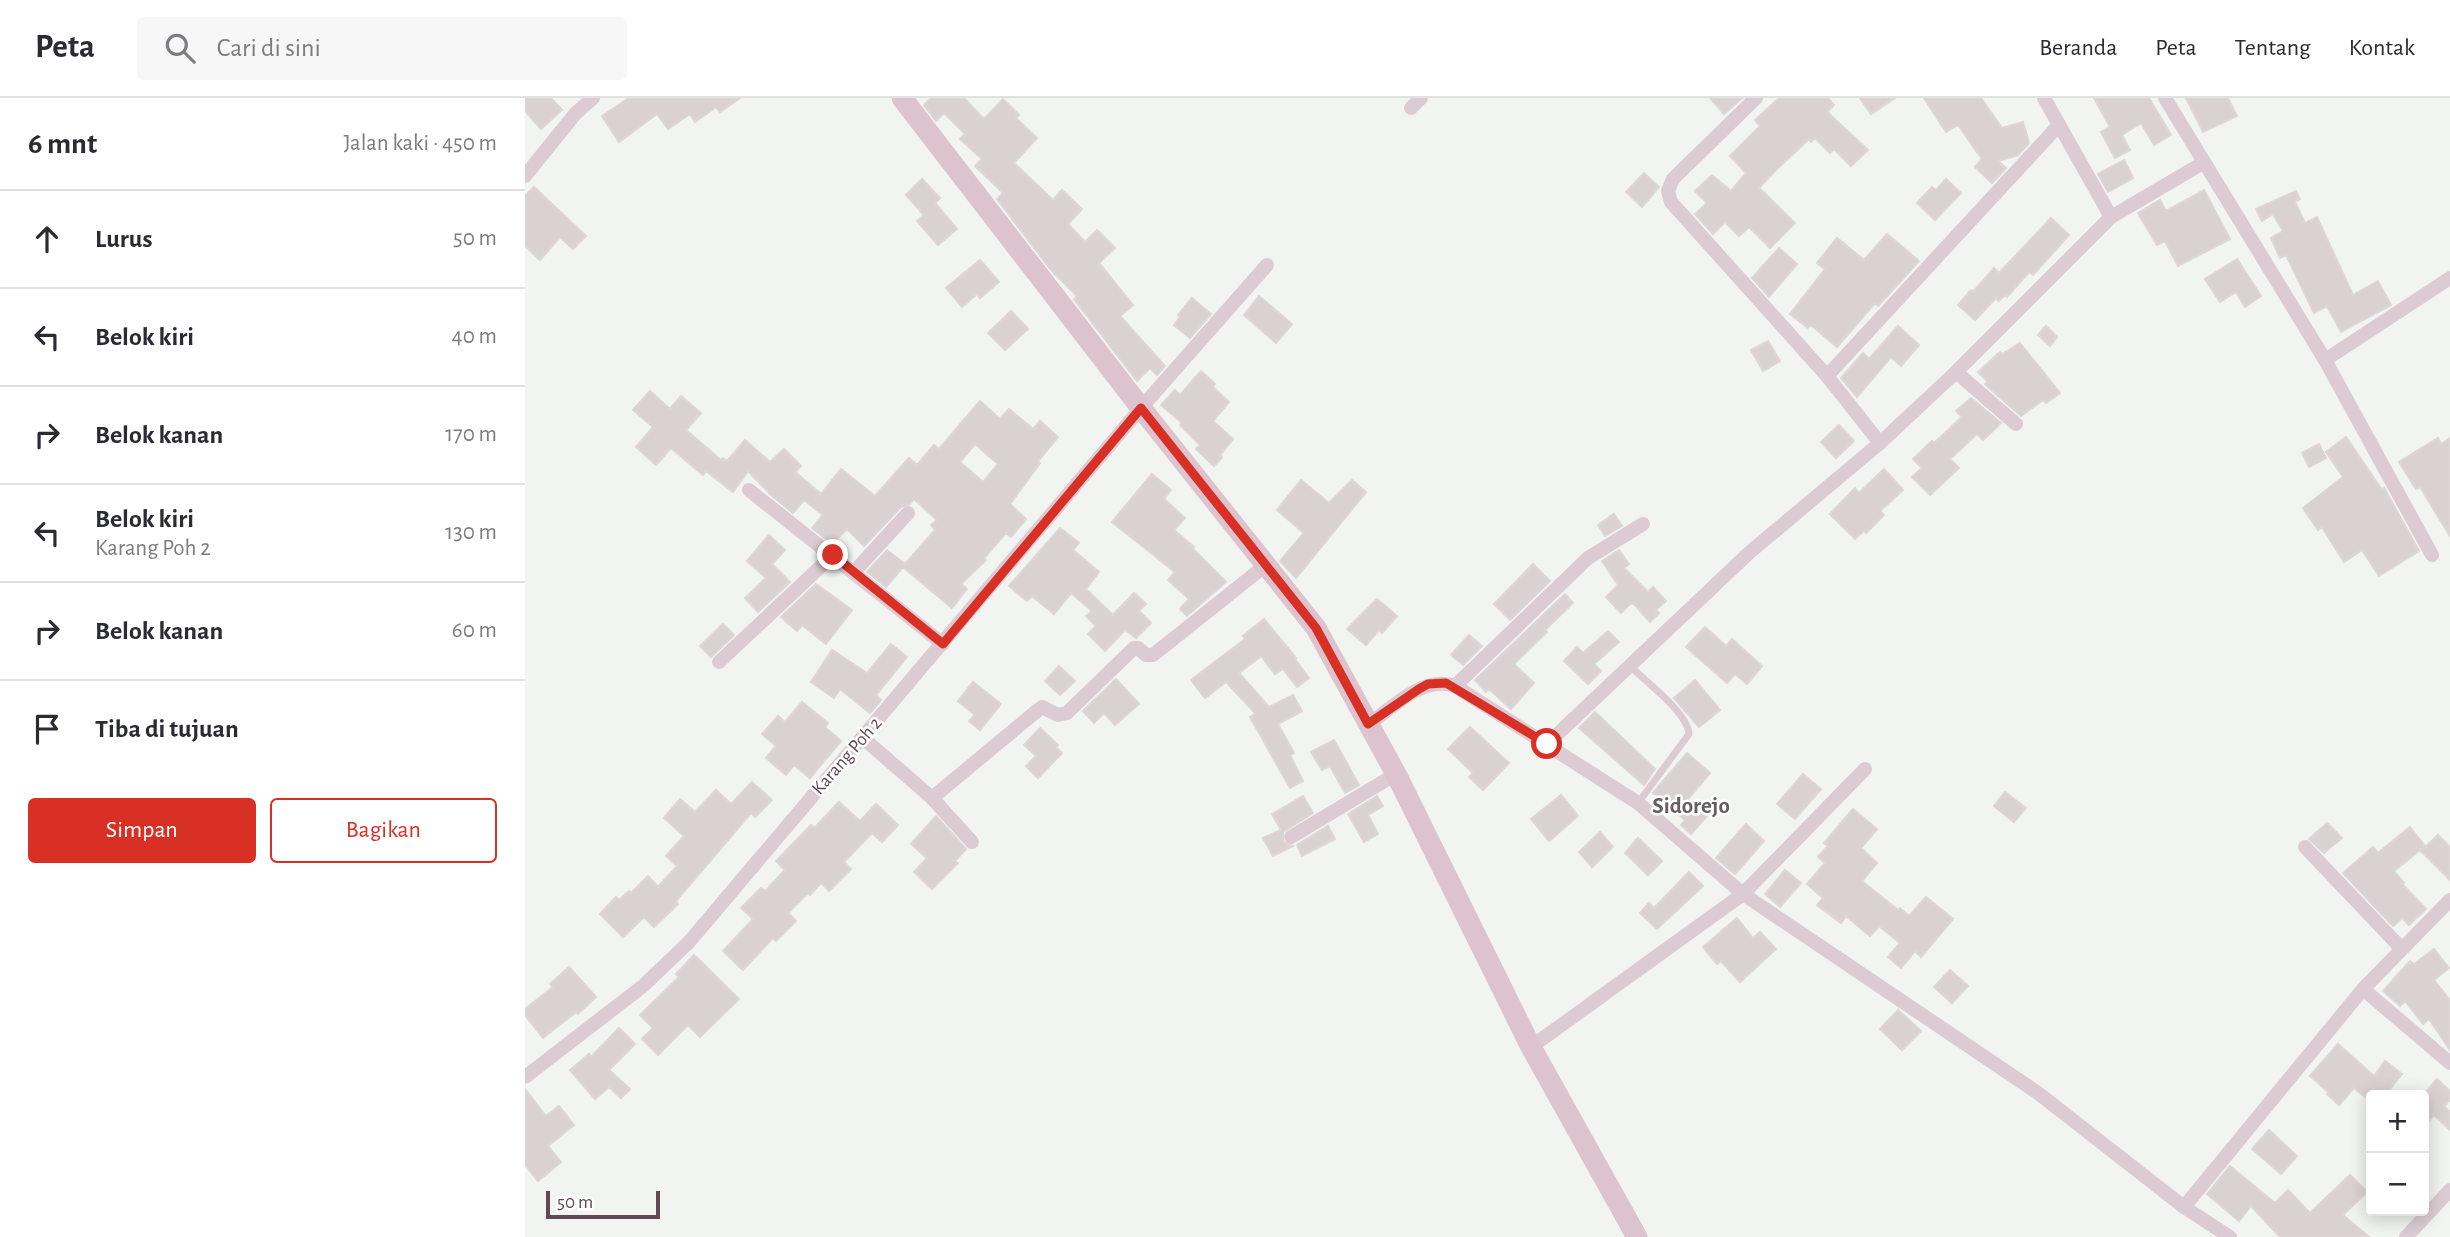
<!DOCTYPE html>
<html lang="id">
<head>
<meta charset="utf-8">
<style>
  body { margin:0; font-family:"Alegreya Sans",sans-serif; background:#f7f7f7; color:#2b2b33 }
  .controls { position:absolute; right:21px; bottom:21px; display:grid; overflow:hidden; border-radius:7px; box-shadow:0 4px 18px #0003 }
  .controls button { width:63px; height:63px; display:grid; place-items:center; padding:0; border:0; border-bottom:2px solid #e1e1e2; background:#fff; color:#2b2b33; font:35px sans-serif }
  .scale { position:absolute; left:21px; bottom:18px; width:114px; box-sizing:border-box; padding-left:7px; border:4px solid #624854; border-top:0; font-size:19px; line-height:24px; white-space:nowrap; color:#624854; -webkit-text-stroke:5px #fff; paint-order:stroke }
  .stop { position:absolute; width:21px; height:21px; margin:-16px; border:5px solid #d93025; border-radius:50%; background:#fff }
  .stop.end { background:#d93025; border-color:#fff; box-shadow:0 2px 7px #0008 }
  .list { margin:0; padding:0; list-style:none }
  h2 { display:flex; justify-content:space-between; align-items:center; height:91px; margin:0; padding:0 28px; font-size:30px }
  h2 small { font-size:23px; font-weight:400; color:#7c7c81 }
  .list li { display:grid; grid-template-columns:46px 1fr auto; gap:21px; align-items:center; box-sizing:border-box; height:98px; padding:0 28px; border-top:2px solid #e1e1e2 }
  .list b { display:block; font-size:26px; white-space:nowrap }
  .list p { margin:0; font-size:23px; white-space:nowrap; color:#7c7c81 }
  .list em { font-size:23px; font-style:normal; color:#7c7c81 }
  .actions { display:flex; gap:14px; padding:21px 28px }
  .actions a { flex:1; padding:16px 0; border:2px solid #d93025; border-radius:7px; text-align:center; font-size:24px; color:#d93025 }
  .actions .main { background:#d93025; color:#fff }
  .icon { flex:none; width:38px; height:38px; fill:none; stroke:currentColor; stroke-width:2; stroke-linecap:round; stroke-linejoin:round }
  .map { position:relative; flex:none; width:1925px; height:1139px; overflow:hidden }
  header { display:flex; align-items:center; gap:42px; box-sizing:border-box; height:98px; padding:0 35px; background:#fff; border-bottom:2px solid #e1e1e2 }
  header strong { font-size:33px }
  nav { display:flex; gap:38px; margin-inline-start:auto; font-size:24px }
  .search { width:490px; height:63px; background:#f7f7f7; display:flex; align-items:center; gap:18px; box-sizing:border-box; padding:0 24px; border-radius:7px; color:#7c7c81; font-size:26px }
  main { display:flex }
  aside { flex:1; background:#fff }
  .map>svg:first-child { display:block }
</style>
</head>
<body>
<header>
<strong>Peta</strong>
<div class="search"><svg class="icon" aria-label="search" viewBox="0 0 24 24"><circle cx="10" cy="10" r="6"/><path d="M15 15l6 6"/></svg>Cari di sini</div>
<nav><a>Beranda</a><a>Peta</a><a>Tentang</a><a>Kontak</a></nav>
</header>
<main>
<aside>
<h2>6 mnt<small>Jalan kaki · 450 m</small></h2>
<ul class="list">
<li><svg class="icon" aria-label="ahead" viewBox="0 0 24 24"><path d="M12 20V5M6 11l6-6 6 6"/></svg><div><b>Lurus</b></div><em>50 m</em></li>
<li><svg class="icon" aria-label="left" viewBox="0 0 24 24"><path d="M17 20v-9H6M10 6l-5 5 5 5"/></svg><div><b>Belok kiri</b></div><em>40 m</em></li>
<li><svg class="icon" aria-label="right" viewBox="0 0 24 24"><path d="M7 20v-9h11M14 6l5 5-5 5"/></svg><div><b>Belok kanan</b></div><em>170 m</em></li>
<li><svg class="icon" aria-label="left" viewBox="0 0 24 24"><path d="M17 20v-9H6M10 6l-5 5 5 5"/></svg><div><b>Belok kiri</b><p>Karang Poh 2</p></div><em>130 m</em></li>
<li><svg class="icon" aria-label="right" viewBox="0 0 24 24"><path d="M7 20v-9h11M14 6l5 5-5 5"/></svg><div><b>Belok kanan</b></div><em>60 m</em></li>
<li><svg class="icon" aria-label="arrive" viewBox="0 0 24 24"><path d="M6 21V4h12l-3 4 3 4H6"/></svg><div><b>Tiba di tujuan</b></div></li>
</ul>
<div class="actions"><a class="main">Simpan</a><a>Bagikan</a></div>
</aside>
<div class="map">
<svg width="1925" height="1139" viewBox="0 0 1925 1139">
  <rect width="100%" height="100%" fill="#f2f4f2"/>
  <g fill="#dad1d3" stroke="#ded5d7" stroke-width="2" fill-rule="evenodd">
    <polygon points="0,0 26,0 37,12 16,31 0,13"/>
    <polygon points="104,0 215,0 195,14 191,9 170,24 165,16 143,31 132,16 94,44 77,18"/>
    <polygon points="406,0 439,0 459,21 478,1 494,17 491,20 512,40 489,65 528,102 537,92 557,111 543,126 560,144 572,132 590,150 574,165 608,207 595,218 640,268 632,277 625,270 612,283 549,201 552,198 526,172 472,101 478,95 450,68 457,61 435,41 440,36 419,15 411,23 399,7"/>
    <polygon points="1185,0 1217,0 1199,16"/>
    <polygon points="1254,0 1303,0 1309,7 1302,14 1343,52 1326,68 1309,51 1305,55 1290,40 1286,44 1284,41 1251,72 1234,90 1270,125 1245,150 1224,129 1214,138 1200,124 1188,136 1170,116 1182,105 1170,93 1187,77 1206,93 1221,75 1205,58 1235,28 1230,22"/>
    <polygon points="1335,0 1370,0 1346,16"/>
    <polygon points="1399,0 1456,0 1477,30 1498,24 1504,45 1493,57 1473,63 1481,70 1467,85 1450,69 1457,61 1433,27 1421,34"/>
    <polygon points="1569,0 1624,0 1646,37 1629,47 1616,25 1597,37 1605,52 1590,60 1576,34 1585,29"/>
    <polygon points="1661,0 1703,0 1712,18 1678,34"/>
    <polygon points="1599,62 1608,80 1583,94 1573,76"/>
    <polygon points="1119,75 1134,89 1117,109 1101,94"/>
    <polygon points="397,81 415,100 410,105 432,131 413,147 392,123 399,117 381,97"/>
    <polygon points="1421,81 1436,95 1410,122 1392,105 1407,89 1411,92"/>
    <polygon points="9,89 61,138 48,151 35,139 15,162 0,148 0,98"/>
    <polygon points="1679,92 1705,141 1653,168 1640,143 1632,147 1613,115 1635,102 1641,113"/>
    <polygon points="1771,93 1775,101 1770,104 1780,125 1792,119 1828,197 1853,183 1866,207 1816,234 1802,208 1789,215 1761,157 1755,160 1746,140 1758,133 1748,116 1737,123 1731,111"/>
    <polygon points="1526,120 1544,137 1508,177 1504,174 1482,199 1480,197 1474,203 1471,200 1450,222 1433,207 1446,192 1448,194 1469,170 1474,175"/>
    <polygon points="1362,136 1394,163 1353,208 1350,205 1312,249 1286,227 1283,230 1265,216 1300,171 1292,165 1312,140 1339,162"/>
    <polygon points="1254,150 1272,166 1244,199 1227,180"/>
    <polygon points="1712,161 1736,198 1720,209 1711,194 1695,204 1680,181"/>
    <polygon points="455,162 474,184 455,200 452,196 437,209 421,190"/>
    <polygon points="734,198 767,226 751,245 719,217"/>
    <polygon points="667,200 686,216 665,240 649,227 655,219 653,217"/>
    <polygon points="486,213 503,231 480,252 463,235"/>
    <polygon points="1373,228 1394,247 1376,268 1366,259 1332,299 1316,280 1338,255 1344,261"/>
    <polygon points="1521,228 1532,239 1525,248 1513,237"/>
    <polygon points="1243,243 1255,263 1238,273 1226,252"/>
    <polygon points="1495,245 1535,295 1521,305 1518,302 1496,318 1460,286 1463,284 1453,274 1475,254 1477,256"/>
    <polygon points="676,273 690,286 688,289 704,304 688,323 708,341 695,357 697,359 689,368 671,351 675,347 655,327 657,325 636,307 650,292 655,297"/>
    <path d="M125,293L145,311L156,298L176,315L161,332L196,362L198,360L202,363L220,342L245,364L259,351L276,368L270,374L296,396L316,371L350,398L384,360L392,367L409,347L414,351L455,303L475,321L484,311L508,331L515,323L533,339L513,363L515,365L485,406L501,421L486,439L481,435L459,460L461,462L436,486L442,491L427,510L378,469L361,489L342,474L362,452L380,466L410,432L406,427L412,422L389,401L385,406L376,409L339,448L322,431L307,446L287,430L298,417L279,402L268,415L246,397L223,373L208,394L181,373L178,377L146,350L131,367L111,349L128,329L108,312ZM450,346L473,366L458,384L435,364Z"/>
    <polygon points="1446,300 1476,325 1458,342 1452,336 1425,361 1434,370 1405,397 1387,379 1397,370 1388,361 1407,343 1409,345 1437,319 1431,313"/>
    <polygon points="1314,327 1329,343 1311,360 1296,344"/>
    <polygon points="1821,339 1857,392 1859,390 1894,453 1854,478 1837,452 1819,464 1797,429 1793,432 1778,410 1818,379 1801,354"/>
    <polygon points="1913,340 1916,346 1925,340 1925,438 1895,389 1891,391 1874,364"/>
    <polygon points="1794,346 1801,360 1784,369 1777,355"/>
    <polygon points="1359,371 1378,392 1355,413 1359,417 1341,435 1339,433 1330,441 1305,416 1330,390 1334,395"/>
    <polygon points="627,376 646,392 639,401 660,420 649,432 669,449 668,451 701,484 662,518 655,511 664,501 643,482 650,474 587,424"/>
    <polygon points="776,382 804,405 827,382 841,394 771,480 755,463 779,435 752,412"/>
    <polygon points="1089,416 1097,428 1080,438 1073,427"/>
    <polygon points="535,430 554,445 548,452 574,474 561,491 588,517 609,495 621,506 614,513 626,525 611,540 600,532 580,553 563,536 571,528 561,518 567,513 546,495 529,516 507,498 502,503 484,488"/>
    <polygon points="244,437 260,452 247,466 265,484 233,514 220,500 241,480 222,463"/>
    <polygon points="1094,452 1104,466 1099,470 1123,494 1128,489 1141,503 1131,512 1134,515 1125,524 1109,506 1105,506 1096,515 1081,499 1093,487 1077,463"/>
    <polygon points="1008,466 1025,483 985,522 969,506"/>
    <polygon points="291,486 327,512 301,546 277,527 272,533 256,519"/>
    <polygon points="1040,496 1048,505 1020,532 1022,534 989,566 1009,585 986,611 964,591 961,594 950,582"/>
    <polygon points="852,501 872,518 857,535 854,532 841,547 822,531"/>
    <polygon points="739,521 771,560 770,561 784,580 772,589 758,571 750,576 736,558 714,575 744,609 768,597 777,613 753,626 769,655 765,657 778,683 765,690 725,619 731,616 701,584 680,600 666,582 720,541 718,538"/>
    <polygon points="198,526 209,537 186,559 175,548"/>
    <polygon points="1180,529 1201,548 1207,541 1237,568 1222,586 1210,576 1202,585 1161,549"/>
    <polygon points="1083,533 1094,544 1069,566 1076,573 1063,586 1039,563 1052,549 1058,555"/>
    <polygon points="944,537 957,548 938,567 926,557"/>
    <polygon points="366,546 382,559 351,597 356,602 345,615 315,591 309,600 286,584 307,552 342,575"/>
    <polygon points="534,568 550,583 535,597 520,583"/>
    <polygon points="591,581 614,606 590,627 579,615 569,625 558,613"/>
    <polygon points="1170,582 1195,612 1174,629 1149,600"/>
    <polygon points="448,584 476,606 455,632 444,623 450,617 433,603"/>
    <polygon points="277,604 303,625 300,629 316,643 285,680 269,667 261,677 241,660 251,648 237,636 253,618 260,624"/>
    <polygon points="1070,614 1130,671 1119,687 1054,630"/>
    <polygon points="945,629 984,665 958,692 944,679 948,675 923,651"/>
    <polygon points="515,630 533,647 531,649 537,655 513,680 501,668 511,658 499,647"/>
    <polygon points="809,642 834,687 820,695 805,668 797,672 786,654"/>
    <polygon points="1162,655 1185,675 1163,701 1182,718 1166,736 1156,727 1160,722 1128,695"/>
    <polygon points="1278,676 1296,691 1270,721 1252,706"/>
    <polygon points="227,684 247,702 230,719 226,715 151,803 153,806 129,829 119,819 98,839 75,816 91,799 94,802 104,793 106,795 123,778 133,789 152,768 141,758 159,738 139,720 155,701 170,714 191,692 206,706"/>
    <polygon points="1480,694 1501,710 1489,724 1469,708"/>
    <polygon points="1036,697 1053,718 1024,743 1006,721"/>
    <polygon points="778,698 788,715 758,734 758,744 768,748 748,758 738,740 756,732 747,716"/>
    <polygon points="852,698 858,708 843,717 853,736 839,744 823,716"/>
    <polygon points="314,704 335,723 351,706 373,727 357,744 347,735 319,764 326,771 304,793 296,785 285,797 283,795 263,815 271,823 251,843 248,840 218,872 198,853 228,821 216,810 236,790 240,793 260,772 251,763 286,727 289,730"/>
    <polygon points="1328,711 1352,731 1336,750 1352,765 1337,783 1373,812 1375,810 1384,818 1401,799 1428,821 1396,859 1390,853 1376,870 1363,859 1375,845 1354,828 1345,838 1321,818 1316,825 1292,807 1298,800 1282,786 1300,765 1293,759 1303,748 1299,745"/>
    <polygon points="411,718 441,751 430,763 433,765 407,791 389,774 402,760 386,746"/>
    <polygon points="1802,725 1817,740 1799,755 1784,741"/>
    <polygon points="1221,726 1239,743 1210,776 1191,760"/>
    <polygon points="803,728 810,741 777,758 772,747"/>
    <polygon points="1885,729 1900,748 1869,773 1879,785 1877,786 1901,811 1884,827 1877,820 1868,828 1818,775 1848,749 1853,755"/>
    <polygon points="1075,734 1088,749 1067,769 1054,754"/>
    <polygon points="1913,737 1925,749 1925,782 1896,753"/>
    <polygon points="1113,740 1137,763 1123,777 1100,755"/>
    <polygon points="1260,772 1276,785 1255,809 1240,796"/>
    <polygon points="1164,774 1178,788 1132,831 1115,815 1124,805 1129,810"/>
    <polygon points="1212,820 1228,840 1235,834 1251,851 1215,884 1196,863 1192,866 1178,849"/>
    <polygon points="1909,851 1924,870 1909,882 1925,902 1925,952 1904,921 1898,926 1880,903 1875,908 1858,893 1885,863 1889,866"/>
    <polygon points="169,857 214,901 175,939 163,927 133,957 117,941 128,930 115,917 154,879 151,876"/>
    <polygon points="44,869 71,899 53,916 51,914 18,940 0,917 0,911 28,889 25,886"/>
    <polygon points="1425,872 1443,888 1427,905 1409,889"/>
    <polygon points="1373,912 1396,933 1377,952 1355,931"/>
    <polygon points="94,930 110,946 84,972 105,991 96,1000 84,989 70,1001 45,972 64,956 66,959"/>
    <polygon points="1813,946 1849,978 1860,963 1877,976 1860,997 1846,997 1846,1004 1829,990 1814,1007 1802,996 1803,994 1785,978"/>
    <polygon points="1912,981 1925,993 1925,1002 1919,1008 1925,1014 1925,1032 1909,1017 1899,1028 1899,996"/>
    <polygon points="0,991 21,1018 34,1008 49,1027 23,1048 36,1064 13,1083 0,1067"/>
    <polygon points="1744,1032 1772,1058 1756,1076 1727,1051"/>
    <polygon points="1705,1068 1750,1105 1763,1092 1785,1115 1825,1077 1842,1094 1818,1117 1844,1139 1755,1139 1726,1108 1714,1123 1682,1096"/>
  </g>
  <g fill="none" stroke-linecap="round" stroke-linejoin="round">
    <path stroke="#dccbd3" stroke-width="7" d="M1105,568C1120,583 1163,615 1164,636L1113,705"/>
    <g stroke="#dccbd3" stroke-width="14">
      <polyline points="1231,0 1148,81 1143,93 1146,104 1302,278 1355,345"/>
      <polyline points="1519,0 1586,119"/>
      <polyline points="1640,0 1800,262 1925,180"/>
      <polyline points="886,10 896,0"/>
      <polyline points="0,78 50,16 68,0"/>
      <polyline points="1800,262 1907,457"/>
      <polyline points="1431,274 1491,326"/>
      <polyline points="1302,278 1534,27"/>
      <polyline points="224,392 418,546"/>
      <polyline points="329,474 383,415"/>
      <polyline points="194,564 308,457"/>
      <polyline points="930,588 1063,460 1118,426"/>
      <path d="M843,627C867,610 898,577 930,588L1113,705L1218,796L1513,995L1659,1109L1705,1139"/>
      <polyline points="338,640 407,700 513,612 517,609 533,617 542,615 609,550 613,550 621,557 628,557 741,467"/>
      <polyline points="1022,646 1225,454 1355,345 1431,274 1586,119 1678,65"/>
      <polyline points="407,700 447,744"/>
      <polyline points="766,739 871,676"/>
      <polyline points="1780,749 1876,850"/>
      <polyline points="1838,891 1925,965"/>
      <polyline points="1006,949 1218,796 1340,671"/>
      <polyline points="0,979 118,888 164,844 616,310 742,167"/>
      <polyline points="1659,1109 1838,891 1925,802"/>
      <polyline points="1881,1139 1925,1092"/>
    </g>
    <polyline stroke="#dcc3ce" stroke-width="21" points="377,0 616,310 791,530 871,676 1006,949 1112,1139"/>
  </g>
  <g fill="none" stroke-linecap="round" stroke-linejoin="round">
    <polyline stroke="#d93025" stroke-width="9" points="308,457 418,546 616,310 791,530 843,626 894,591 903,586 921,585 1022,646"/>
  </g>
  <g text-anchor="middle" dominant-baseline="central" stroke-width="5" stroke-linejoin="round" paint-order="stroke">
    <g font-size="19" fill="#624854" stroke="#fff">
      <text transform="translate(322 658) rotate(-49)">Karang Poh 2</text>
    </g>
    <g font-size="23" font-weight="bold" fill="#685d61" stroke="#fff">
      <text x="1166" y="708">Sidorejo</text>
    </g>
  </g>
</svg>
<div class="controls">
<button>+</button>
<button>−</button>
</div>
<div class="scale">50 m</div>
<div class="stop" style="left:1022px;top:646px"></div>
<div class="stop end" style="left:308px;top:457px"></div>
</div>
</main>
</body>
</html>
